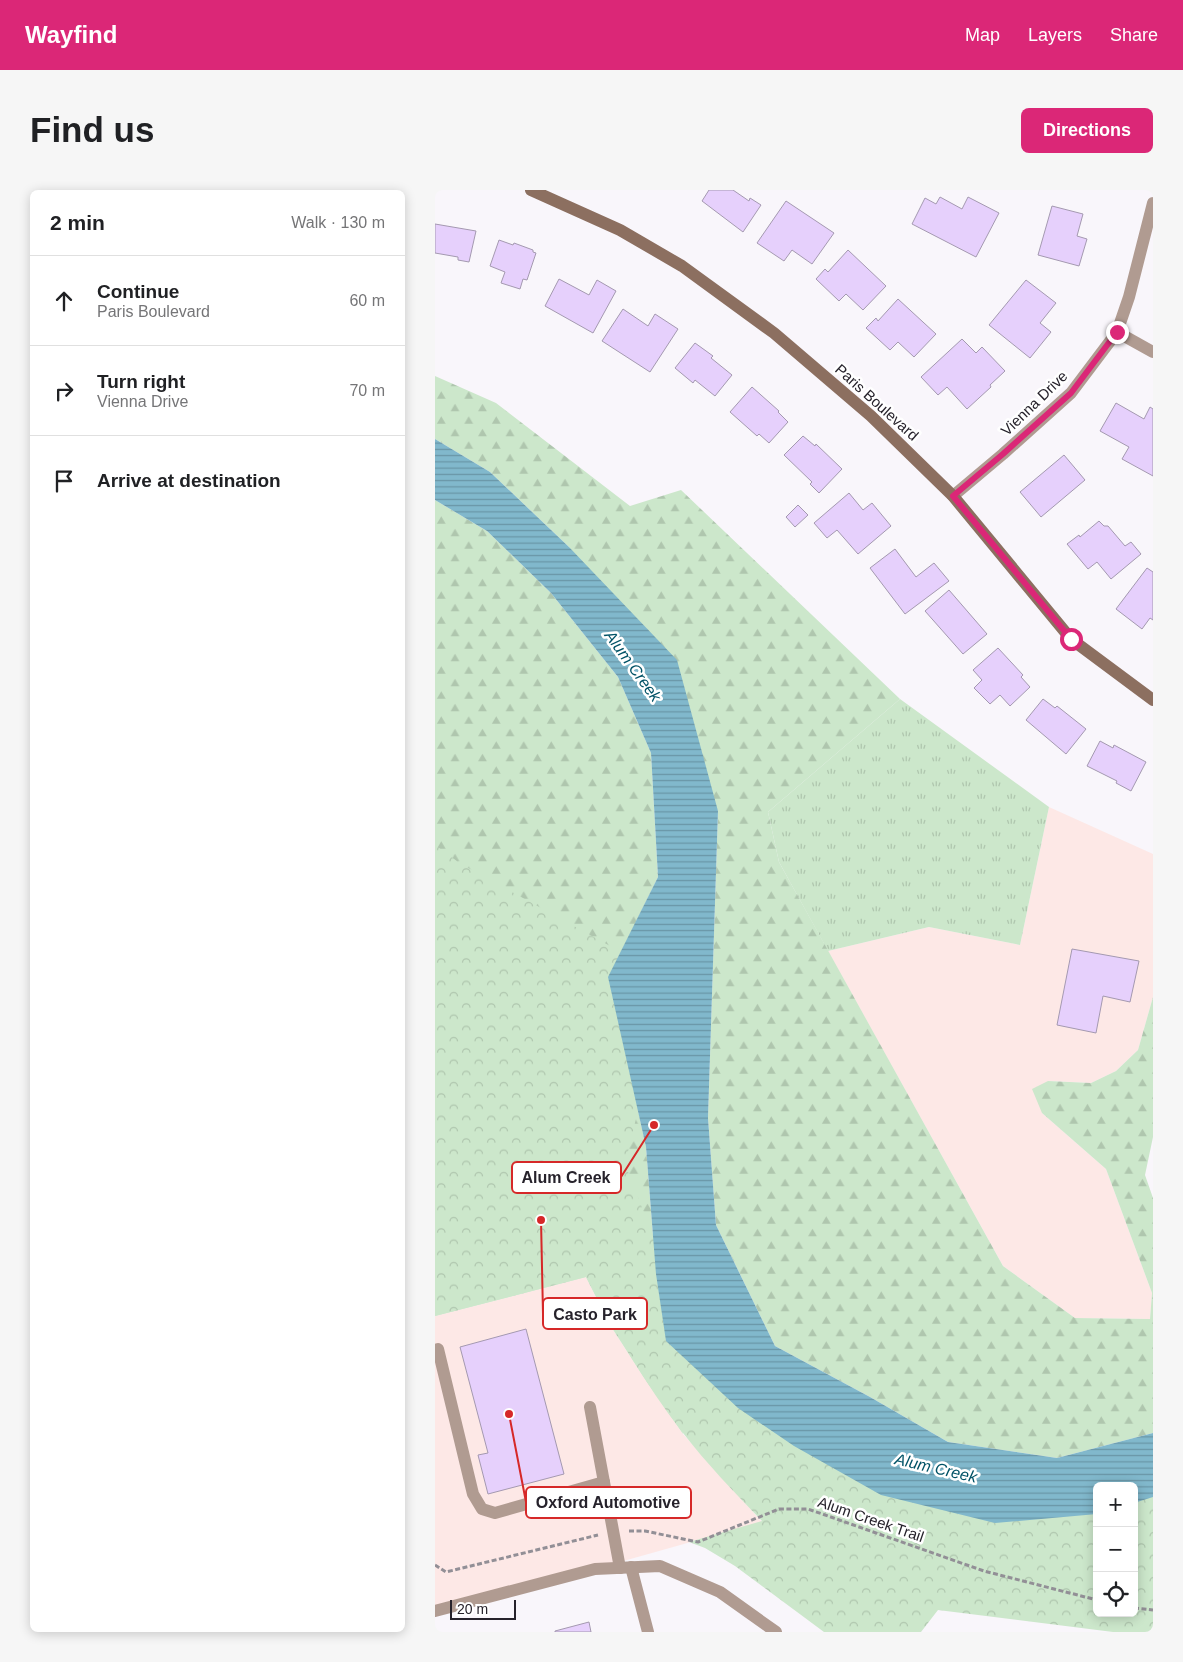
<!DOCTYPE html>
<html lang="en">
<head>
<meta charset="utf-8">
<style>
  body { margin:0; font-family:Helvetica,sans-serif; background:#f6f6f6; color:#202124 }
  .controls { position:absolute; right:15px; bottom:15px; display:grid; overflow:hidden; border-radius:8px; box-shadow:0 2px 12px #0003 }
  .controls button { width:45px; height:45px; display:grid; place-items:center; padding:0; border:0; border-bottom:1px solid #e0e0e0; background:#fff; color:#202124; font:25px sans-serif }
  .scale { position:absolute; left:15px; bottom:12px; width:66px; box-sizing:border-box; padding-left:5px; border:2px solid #26222b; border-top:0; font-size:14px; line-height:18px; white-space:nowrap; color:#26222b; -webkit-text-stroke:4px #fff; paint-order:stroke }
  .stop { position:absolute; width:15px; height:15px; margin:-11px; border:4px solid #db2777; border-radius:50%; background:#fff }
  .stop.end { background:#db2777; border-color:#fff; box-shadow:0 1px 5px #0008 }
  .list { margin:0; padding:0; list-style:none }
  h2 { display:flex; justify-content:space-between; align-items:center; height:65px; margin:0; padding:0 20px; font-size:21px }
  h2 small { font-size:16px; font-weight:400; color:#757577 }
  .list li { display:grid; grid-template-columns:32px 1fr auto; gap:15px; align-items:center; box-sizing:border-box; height:90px; padding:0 20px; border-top:1px solid #e0e0e0 }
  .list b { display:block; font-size:19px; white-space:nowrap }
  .list p { margin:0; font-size:16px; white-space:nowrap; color:#757577 }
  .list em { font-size:16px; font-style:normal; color:#757577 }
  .icon { flex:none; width:28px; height:28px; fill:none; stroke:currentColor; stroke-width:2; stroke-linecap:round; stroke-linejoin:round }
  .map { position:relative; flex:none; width:718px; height:1442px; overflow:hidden; border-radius:8px }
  header { display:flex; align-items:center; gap:30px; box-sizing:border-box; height:70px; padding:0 25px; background:#db2777; color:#fff }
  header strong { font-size:24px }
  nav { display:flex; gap:28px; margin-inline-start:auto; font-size:18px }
  .intro { display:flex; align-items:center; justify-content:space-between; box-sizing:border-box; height:120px; padding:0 30px }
  h1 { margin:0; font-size:35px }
  .button { padding:12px 22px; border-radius:8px; background:#db2777; color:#fff; font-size:18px; font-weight:700 }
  main { display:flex; gap:30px; padding:0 30px }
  aside { flex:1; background:#fff; border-radius:8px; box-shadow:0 2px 12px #0003 }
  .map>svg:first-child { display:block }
</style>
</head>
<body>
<header>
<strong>Wayfind</strong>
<nav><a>Map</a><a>Layers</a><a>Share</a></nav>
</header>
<div class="intro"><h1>Find us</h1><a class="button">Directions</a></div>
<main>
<aside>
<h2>2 min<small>Walk · 130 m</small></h2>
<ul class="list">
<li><svg class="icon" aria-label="ahead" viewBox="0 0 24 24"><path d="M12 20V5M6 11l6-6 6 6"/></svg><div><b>Continue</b><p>Paris Boulevard</p></div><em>60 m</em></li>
<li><svg class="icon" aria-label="right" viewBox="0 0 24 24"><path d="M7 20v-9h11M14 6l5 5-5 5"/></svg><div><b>Turn right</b><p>Vienna Drive</p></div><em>70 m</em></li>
<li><svg class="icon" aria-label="arrive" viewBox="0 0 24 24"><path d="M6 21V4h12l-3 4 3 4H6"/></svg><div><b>Arrive at destination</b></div></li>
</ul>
</aside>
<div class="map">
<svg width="718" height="1442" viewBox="0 0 718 1442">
  <defs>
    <pattern id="grass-tufts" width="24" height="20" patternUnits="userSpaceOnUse" patternTransform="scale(1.25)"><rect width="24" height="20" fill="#cce7cb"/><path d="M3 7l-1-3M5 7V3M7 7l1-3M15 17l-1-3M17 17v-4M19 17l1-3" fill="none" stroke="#afc6ae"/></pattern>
    <pattern id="forest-firs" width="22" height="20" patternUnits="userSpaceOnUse" patternTransform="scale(1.25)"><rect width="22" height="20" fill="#cce7cb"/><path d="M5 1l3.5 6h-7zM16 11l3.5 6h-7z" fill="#afc6ae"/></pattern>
    <pattern id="park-crowns" width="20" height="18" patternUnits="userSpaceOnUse" patternTransform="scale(1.25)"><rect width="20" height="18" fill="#cce7cb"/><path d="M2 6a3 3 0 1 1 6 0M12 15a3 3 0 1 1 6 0" fill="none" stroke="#afc6ae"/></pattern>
    <pattern id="water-rules" width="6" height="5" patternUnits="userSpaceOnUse" patternTransform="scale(1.25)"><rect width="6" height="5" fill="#81b8cc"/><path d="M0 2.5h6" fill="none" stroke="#6995a6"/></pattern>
  </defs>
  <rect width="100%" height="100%" fill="#f9f6fb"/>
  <g fill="#fde8e6">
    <polygon points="614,617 718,664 718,807 703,860 681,881 656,893 613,891 607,923 671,979 717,1103 715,1129 640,1128 568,1076 393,761 494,737 585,755"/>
    <polygon points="151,1087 175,1135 210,1189 248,1244 327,1332 0,1424 0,1126"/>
  </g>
  <polygon fill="url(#grass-tufts)" points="465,509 614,617 585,755 494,737 393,761 344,672 333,622"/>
  <g fill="url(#forest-firs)">
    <polygon points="0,186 61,213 195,316 246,300 465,509 333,622 344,672 568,1076 640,1128 715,1129 717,1103 671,979 607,923 597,899 613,891 656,893 681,881 703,860 718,807 718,947 710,985 718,1008 718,1243 622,1268 513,1252 435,1207 340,1156 281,1035 273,928 283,621 134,357 55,282 0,249"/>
    <polygon points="0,310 52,341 116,403 183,487 216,563 223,687 174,787 211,957 221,1084 248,1244 210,1189 175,1135 151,1087 0,1126"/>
  </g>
  <path fill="url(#park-crowns)" fill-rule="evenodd" d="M0,655L26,674L235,789L190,974L258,1148L388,1245L656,1281L718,1258V1442H678L503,1420L486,1442H389L300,1376L270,1358L254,1352L327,1331C300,1303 272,1274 248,1243C210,1194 179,1141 151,1087L0,1126ZM662,1296H699V1423H662Z"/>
  <polygon fill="url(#water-rules)" points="0,249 55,282 134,357 242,470 283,621 273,928 281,1035 340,1156 435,1207 513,1252 622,1268 718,1243 718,1307 699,1313 699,1296 662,1296 662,1324 560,1333 446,1305 359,1256 303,1218 231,1151 221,1084 211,957 173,787 223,687 216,563 183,487 116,403 52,341 0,310"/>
  <g fill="#e6d0fc" stroke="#a499b0">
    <polygon points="274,0 298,0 314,11 315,8 326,15 308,42 267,11"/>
    <polygon points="505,7 527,19 533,7 564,23 541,67 477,34 490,8 501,14"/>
    <polygon points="351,11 399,43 377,74 357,60 349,71 322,53"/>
    <polygon points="617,16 648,24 642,46 652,49 644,76 603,65"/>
    <polygon points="0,34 41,41 34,72 23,70 23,67 0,63"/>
    <polygon points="64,50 78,55 79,53 98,60 98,62 101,63 92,90 88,89 85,99 66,93 70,82 55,76"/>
    <polygon points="413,60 451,96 428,120 411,104 404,111 381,89 390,79 393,82"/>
    <polygon points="124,89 154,105 162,90 181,101 158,143 110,116"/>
    <polygon points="591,90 621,113 605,133 616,142 595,168 554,135"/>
    <polygon points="463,109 501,144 479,167 463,152 455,160 431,138 441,128 443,131"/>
    <polygon points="188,119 213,136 220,124 243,139 215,182 167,151"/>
    <polygon points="527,149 541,163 547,157 570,181 555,195 556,197 532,219 512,197 503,205 486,187"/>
    <polygon points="260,153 278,166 276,168 297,185 280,206 260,190 258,193 240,178"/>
    <polygon points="317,197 344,221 343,222 353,232 334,253 324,244 322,246 295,222"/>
    <polygon points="681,213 709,229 715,217 718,219 718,286 687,269 694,257 665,241"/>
    <polygon points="368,246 380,256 381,254 407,279 384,303 375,294 377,292 349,265"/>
    <polygon points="629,265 650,290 606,327 585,302"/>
    <polygon points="414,303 428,320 437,313 456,336 423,364 402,340 392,348 379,333"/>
    <polygon points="363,315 373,325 360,337 351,327"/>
    <polygon points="664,331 669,336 673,336 690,356 696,352 706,364 676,389 662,372 653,379 632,354 644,345 645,347"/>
    <polygon points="460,359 481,387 499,373 514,391 470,424 435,378"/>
    <polygon points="712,378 718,382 718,430 715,428 707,439 681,419"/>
    <polygon points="514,400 552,444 528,464 490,421"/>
    <polygon points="563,458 588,485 586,487 595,497 575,516 565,505 555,514 539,498 547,490 538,480"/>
    <polygon points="608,509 620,518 622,516 651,539 631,564 591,530"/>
    <polygon points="665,551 678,558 679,555 711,572 696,601 681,593 682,591 652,576"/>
    <polygon points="637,759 704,771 695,812 668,806 661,843 622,835"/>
    <polygon points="91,1139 129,1284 53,1304 43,1265 53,1263 25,1157"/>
    <polygon points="154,1432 156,1442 120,1442 120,1441"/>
  </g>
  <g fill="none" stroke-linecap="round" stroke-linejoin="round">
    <g stroke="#928f96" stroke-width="3" stroke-dasharray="5 2.5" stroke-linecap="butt">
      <polyline points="194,1341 210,1341 263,1352 344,1319 373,1319 549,1381 662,1410"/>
      <polyline points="0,1375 11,1382 163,1345"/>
      <polyline points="699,1418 718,1420"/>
    </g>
    <g stroke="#b09b91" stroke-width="12">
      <polyline points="3,1159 38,1304 47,1319 60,1323 169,1292"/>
      <polyline points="155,1217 185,1378"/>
    </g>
    <g stroke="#b09b91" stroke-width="12">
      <polyline points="682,142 718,162"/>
      <polyline points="518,306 568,264 636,203 682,142 694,107 718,13"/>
      <polyline points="196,1377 213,1442"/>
      <polyline points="0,1421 160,1379 225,1376 285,1402 341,1442"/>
    </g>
    <polyline stroke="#8c6f60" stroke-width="12" points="96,0 185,40 247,76 339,143 436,226 518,306 636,449 718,510"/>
  </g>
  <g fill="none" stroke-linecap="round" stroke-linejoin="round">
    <polyline stroke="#db2777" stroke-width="6" points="636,449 518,306 568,264 636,203 682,142"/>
  </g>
  <g text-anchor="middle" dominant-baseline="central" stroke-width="5" stroke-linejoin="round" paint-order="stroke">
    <g font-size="15" fill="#26222b" stroke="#fff">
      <text transform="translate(442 212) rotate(42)">Paris Boulevard</text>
      <text transform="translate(599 213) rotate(-44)">Vienna Drive</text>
      <text transform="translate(436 1329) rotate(19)">Alum Creek Trail</text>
    </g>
    <g font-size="16" font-style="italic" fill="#005266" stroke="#fff">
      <text transform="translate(198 476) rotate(54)">Alum Creek</text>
      <text transform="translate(501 1278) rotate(13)">Alum Creek</text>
    </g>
  </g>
  <path fill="none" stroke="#d62828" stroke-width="2" d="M219 935L186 987M106 1030L108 1124M74 1224L91 1312"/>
  <g fill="#d62828" stroke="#fff" stroke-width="2">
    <circle cx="219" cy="935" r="5"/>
    <circle cx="106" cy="1030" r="5"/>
    <circle cx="74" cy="1224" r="5"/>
  </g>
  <g fill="#fff" stroke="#d62828" stroke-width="2">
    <rect x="77" y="972" width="109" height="31" rx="5"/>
    <rect x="108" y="1108" width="104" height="31" rx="5"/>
    <rect x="91" y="1297" width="165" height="31" rx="5"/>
  </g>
  <g font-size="16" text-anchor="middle" font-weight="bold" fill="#26222b">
    <text x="131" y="993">Alum Creek</text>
    <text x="160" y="1130">Casto Park</text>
    <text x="173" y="1318">Oxford Automotive</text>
  </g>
</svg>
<div class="controls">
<button>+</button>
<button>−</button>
<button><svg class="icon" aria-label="locate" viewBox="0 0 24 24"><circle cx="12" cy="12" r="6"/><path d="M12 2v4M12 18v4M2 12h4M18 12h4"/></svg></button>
</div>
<div class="scale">20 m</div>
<div class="stop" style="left:636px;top:449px"></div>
<div class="stop end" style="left:682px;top:142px"></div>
</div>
</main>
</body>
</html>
